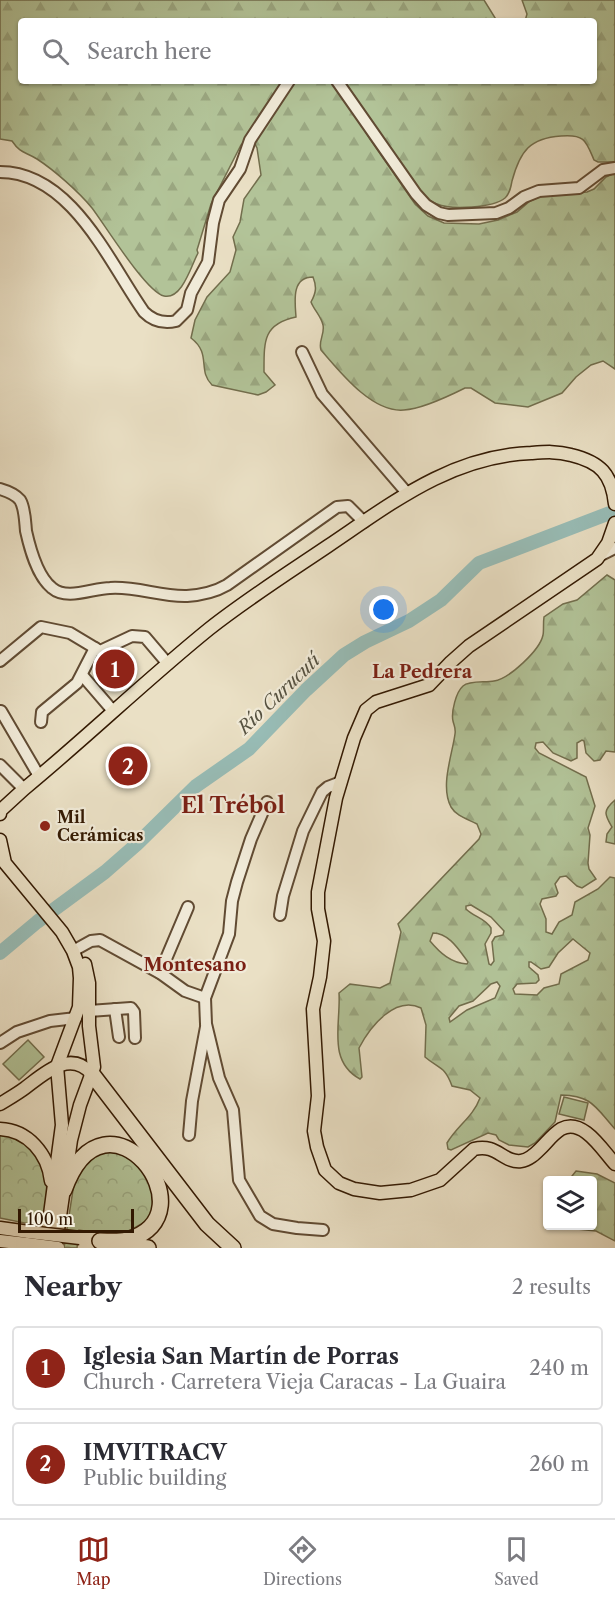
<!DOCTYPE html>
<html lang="en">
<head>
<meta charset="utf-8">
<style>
  body { margin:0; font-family:"Libre Caslon Text",serif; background:#f2f2f3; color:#2b2b33 }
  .controls { position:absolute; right:18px; bottom:18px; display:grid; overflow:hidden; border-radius:6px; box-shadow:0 2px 4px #0004 }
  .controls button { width:54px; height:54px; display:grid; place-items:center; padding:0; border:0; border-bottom:2px solid #e1e1e2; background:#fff; color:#2b2b33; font:30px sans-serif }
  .scale { position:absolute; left:18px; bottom:15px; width:116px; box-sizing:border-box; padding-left:6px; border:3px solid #331902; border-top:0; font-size:16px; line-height:21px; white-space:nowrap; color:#331902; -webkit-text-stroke:4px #f1ebd9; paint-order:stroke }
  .you { position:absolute; left:384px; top:610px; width:21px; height:21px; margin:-15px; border:4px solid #fff; border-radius:50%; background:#1a73e8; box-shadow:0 0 0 9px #1a73e833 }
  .badge { display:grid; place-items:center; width:39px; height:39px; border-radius:50%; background:#8f2418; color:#fff; font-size:20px; font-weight:700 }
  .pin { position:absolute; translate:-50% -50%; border:3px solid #fff; box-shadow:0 2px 6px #0006 }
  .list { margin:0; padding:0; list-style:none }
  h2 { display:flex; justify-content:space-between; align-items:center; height:78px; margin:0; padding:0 24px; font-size:26px }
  h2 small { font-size:20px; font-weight:400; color:#7c7c81 }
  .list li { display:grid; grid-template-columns:39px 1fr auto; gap:18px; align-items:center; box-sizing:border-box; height:84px; margin:0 12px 12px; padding:0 12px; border:2px solid #e1e1e2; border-radius:6px }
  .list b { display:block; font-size:22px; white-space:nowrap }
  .list p { margin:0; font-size:20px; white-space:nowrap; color:#7c7c81 }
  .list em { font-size:20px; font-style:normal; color:#7c7c81 }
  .icon { flex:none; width:33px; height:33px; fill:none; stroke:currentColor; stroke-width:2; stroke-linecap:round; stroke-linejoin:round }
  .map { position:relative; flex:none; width:615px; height:1248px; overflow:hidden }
  .search { position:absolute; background:#fff; box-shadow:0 2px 4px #0004; left:18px; right:18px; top:18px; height:66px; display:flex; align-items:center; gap:15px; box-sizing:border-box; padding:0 21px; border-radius:6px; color:#7c7c81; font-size:22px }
  .sheet { height:270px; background:#fff }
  nav { display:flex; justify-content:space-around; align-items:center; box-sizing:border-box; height:84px; border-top:2px solid #e1e1e2; background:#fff; font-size:16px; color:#7c7c81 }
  nav a { display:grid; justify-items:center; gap:3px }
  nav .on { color:#8f2418 }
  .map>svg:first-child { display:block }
</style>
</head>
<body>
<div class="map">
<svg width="615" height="1248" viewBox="0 0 615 1248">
  <defs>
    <pattern id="forest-firs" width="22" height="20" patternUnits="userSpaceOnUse" patternTransform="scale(1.5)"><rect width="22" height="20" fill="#b2c398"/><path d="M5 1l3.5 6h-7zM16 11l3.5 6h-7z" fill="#9aa781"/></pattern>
    <pattern id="park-crowns" width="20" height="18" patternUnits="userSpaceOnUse" patternTransform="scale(1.5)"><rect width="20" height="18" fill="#b2c398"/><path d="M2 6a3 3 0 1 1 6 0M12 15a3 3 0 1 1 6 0" fill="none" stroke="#9aa781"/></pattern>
  </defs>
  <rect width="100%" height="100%" fill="#eae0c5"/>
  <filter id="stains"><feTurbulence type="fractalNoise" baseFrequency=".00333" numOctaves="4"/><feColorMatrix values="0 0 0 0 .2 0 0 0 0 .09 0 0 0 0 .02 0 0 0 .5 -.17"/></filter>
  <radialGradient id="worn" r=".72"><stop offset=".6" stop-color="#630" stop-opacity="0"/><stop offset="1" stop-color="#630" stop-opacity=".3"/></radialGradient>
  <g fill="url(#forest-firs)" stroke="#726e4d" stroke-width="1.5" fill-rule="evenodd">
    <path d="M0,0H484L497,21H21V81H332L345,97L370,139L415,204L428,216L444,223L479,224L498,220L517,212L530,201L541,196L587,192L594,189L606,177L615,173V369L603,361L591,365L576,377L562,393L528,407L495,403L471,388H465C449,396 422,409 404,410C372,413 340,372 321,350C318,341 325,334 323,325C321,316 314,310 311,302C316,293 317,287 313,277C291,277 295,302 296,317C263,324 264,341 264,372L275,385L266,392L258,395L212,385C197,370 212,354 191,338L195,320L207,297L230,272L236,250L233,237L240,222L244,199L261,175L257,148L253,140L245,141L241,145L211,204L197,250L198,253C191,266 182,300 164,296C146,292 105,225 92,208C79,192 54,170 37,159C24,151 21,154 12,141L0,139Z"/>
    <path d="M522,0H615V162H598L594,160C586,141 585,134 561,136C530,138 520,151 512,181C511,187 510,193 505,198C493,208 451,210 437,204C431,202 427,198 422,194L344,81H594V21H525L527,14Z"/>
    <path d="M607,575L615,580V752L606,751L600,760L594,761L586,753L584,741L582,740L577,743V758L571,761L553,753L543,742L536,743L535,748L539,753L586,777L595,806L588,828L590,835L588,863L589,869L596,879L582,888L577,886L566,876L560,877L555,884L558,893L556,896L542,899L540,904L546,919V932L552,934L559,922L572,915L575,902L598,889L610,877L615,878V1129C595,1107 593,1096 561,1095L555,1122L535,1143L528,1147L509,1145L499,1140L496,1135L488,1133L451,1150L448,1149L447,1143C457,1126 473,1117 480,1098L470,1090L452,1086C445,1066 439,1069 425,1057L426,1025L421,1008C395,995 370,1027 359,1048L362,1077L360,1079C327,1061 341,1024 339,993L350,984L380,988L390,983L401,932L398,924L479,839L481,834L477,824C468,819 457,817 451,807C440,786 452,756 455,734C456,728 454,726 453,721C451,712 456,692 463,686C470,680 486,683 494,681C509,679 540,650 543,635C544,630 543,623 544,617L563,604L577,600ZM471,905L491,917L504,931L503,935L495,937L492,942L494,961L491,965L489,964L485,944L491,933V928C485,918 474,917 466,909V906ZM433,933C449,933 459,950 468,962L467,964C451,963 440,953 430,941ZM573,939L590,953L588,960L561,974L559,984L544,988L537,995L515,994L513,989L517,984L536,983L539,980L538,975L529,967V962H531L541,969L549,967L558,953ZM497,982L500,986L495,998L467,1010L450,1022L449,1018L459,1006L473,1001L491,984Z"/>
    <path d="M615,800V844L606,842L607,834L612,827C605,815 602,811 615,800Z"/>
    <polygon points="576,1171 597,1174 615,1183 615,1241 596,1231 577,1229 572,1226 592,1226 592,1180 572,1180 572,1176"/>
  </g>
  <g fill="url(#park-crowns)" stroke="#726e4d" stroke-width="1.5">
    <path d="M0,1134C63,1143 46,1202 40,1248H28L30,1224L0,1218Z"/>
    <polygon points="120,1150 150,1176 154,1217 120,1236 79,1230 77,1248 64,1248 75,1177 96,1153"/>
  </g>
  <g fill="#b2c398" stroke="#726e4d" stroke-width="1.5">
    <polygon points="28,1040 44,1057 19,1080 3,1064"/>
    <polygon points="564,1097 588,1103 584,1120 559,1114"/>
  </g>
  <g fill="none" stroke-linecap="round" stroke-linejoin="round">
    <polyline stroke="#98bdb7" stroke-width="14" points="0,953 37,922 105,872 137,844 196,786 249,749 306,690 344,655 365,642 409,621 441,600 479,563 615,511"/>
    <defs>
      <g id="minor">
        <polyline points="337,81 416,194 426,205 439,213 448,215 496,213 509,208 524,197 539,191 579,188 603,170 615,168"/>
        <path d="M0,172C71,172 109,262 144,312C153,321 163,324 176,321L187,310L191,293L208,262L213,223L219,200L240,169L250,140L289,81"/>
        <polyline points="302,352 322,394 407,493"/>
        <path d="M0,489C7,491 15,494 20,500C25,508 25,521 26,531C30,549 37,576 52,588C67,601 93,588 110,588C136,586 161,597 187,596C201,595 215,592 227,585L337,507L348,506L364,522"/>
        <polyline points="603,554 615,548"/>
        <polyline points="0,661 41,627 70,633 95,648"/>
        <polyline points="82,675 113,711"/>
        <polyline points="1,711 39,776"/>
        <polyline points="41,722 42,712 77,683 95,648 100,651 132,636 145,637 168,664"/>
        <polyline points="0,765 24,789"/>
        <polyline points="280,915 283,896 303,831 322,792 328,787 341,782"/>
        <polyline points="73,951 91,941 100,940 160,973 185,991 205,998 229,934 232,901 237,882 251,839 267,802"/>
        <polyline points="160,973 188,907"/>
        <polyline points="205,998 206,1024 219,1078 233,1110 239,1180 260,1216 273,1224 297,1228 323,1230"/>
        <polyline points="115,1009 119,1037"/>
        <polyline points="89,1011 131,1008 134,1012 135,1038"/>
        <polyline points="0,1043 17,1032 50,1021 76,1018"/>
        <polyline points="189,1135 192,1101 206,1027"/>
      </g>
      <g id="major">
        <path d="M615,523L608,543L597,559L469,646L451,662L429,685L376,702L366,710L354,738L336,798L318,892V909L324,941L320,977L313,1009L318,1096L314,1131L317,1147L325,1170L339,1183L354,1189L380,1193L411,1190L440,1180L474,1149C497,1143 503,1163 521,1161C529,1160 535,1154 540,1149C547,1142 553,1134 561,1129C583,1117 603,1151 615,1164"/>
        <path d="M0,814V811L24,789C87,737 146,680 209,629C247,599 288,573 328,546C392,503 451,456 531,453C545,452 557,451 571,455C600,462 612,474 615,504"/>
        <polyline points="0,840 5,863 62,932 73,951 79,967 80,978 79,1007 57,1066 62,1125 46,1244"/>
        <path d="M0,1104C8,1099 17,1094 25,1088C45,1073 70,1049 92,1074"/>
        <path d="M0,1129C28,1130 48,1154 51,1181"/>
        <polyline points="0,1228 29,1232"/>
        <polyline points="0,1241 27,1244"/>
        <polyline points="56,1244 71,1140 80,1105 94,1067 89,1026 89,983 85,964"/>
      </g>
      <g id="highway">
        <polyline points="92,1074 207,1224 233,1248"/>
        <path d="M64,1190C106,1073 215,1216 127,1240C119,1242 109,1241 100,1241"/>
        <polyline points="118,1244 148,1248"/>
      </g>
    </defs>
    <use href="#minor" stroke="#614b33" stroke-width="14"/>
    <use href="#major" stroke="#331902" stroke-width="15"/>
    <use href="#highway" stroke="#331902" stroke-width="18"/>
    <use href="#minor" stroke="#f1ebd9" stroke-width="10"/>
    <use href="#major" stroke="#eae0c5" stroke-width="12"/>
    <use href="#highway" stroke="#eae0c5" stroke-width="15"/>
    <defs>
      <g id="major-bridge">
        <polyline points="29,1232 80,1238"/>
        <polyline points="27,1244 58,1248"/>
      </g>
    </defs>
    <use href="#major-bridge" stroke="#331902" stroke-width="15" stroke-linecap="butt"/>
    <use href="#major-bridge" stroke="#eae0c5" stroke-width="12"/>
  </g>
  <circle fill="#8f2418" stroke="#f1ebd9" stroke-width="2" cx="45" cy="826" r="6"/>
  <g text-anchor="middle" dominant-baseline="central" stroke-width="4.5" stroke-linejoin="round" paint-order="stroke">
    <g font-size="16" font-weight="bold" fill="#331902" stroke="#f1ebd9" text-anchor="start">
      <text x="57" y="817">Mil<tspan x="57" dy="18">Cerámicas</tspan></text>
    </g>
    <g font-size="18" font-weight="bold" fill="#7a1f14" stroke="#f1ebd9">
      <text x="422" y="672">La Pedrera</text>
      <text x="195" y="965">Montesano</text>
    </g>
    <g font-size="18" font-style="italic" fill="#565241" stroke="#f1ebd9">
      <text transform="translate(279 694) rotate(-44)">Río Curucutí</text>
    </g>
    <g font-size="22" font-weight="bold" fill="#7a1f14" stroke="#f1ebd9">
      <text x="233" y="805">El Trébol</text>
    </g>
  </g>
  <rect width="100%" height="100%" filter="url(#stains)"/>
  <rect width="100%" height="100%" fill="url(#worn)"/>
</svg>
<div class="controls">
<button><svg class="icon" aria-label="layers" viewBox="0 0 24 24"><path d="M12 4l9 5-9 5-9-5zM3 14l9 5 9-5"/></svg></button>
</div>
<div class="scale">100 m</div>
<div class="you"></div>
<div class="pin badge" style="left:115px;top:669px">1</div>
<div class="pin badge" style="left:128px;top:766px">2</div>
<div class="search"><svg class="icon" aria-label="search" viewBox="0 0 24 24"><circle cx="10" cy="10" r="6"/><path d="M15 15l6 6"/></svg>Search here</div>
</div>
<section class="sheet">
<h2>Nearby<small>2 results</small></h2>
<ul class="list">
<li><span class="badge">1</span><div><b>Iglesia San Martín de Porras</b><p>Church · Carretera Vieja Caracas - La Guaira</p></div><em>240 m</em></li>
<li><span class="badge">2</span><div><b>IMVITRACV</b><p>Public building</p></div><em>260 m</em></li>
</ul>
</section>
<nav>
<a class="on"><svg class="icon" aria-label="map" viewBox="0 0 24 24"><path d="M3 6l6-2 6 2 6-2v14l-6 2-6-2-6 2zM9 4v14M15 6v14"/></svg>Map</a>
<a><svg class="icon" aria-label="directions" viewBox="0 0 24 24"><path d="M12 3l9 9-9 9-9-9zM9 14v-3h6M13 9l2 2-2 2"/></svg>Directions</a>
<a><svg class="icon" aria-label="saved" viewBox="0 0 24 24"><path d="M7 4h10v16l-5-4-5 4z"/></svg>Saved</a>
</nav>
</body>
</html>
